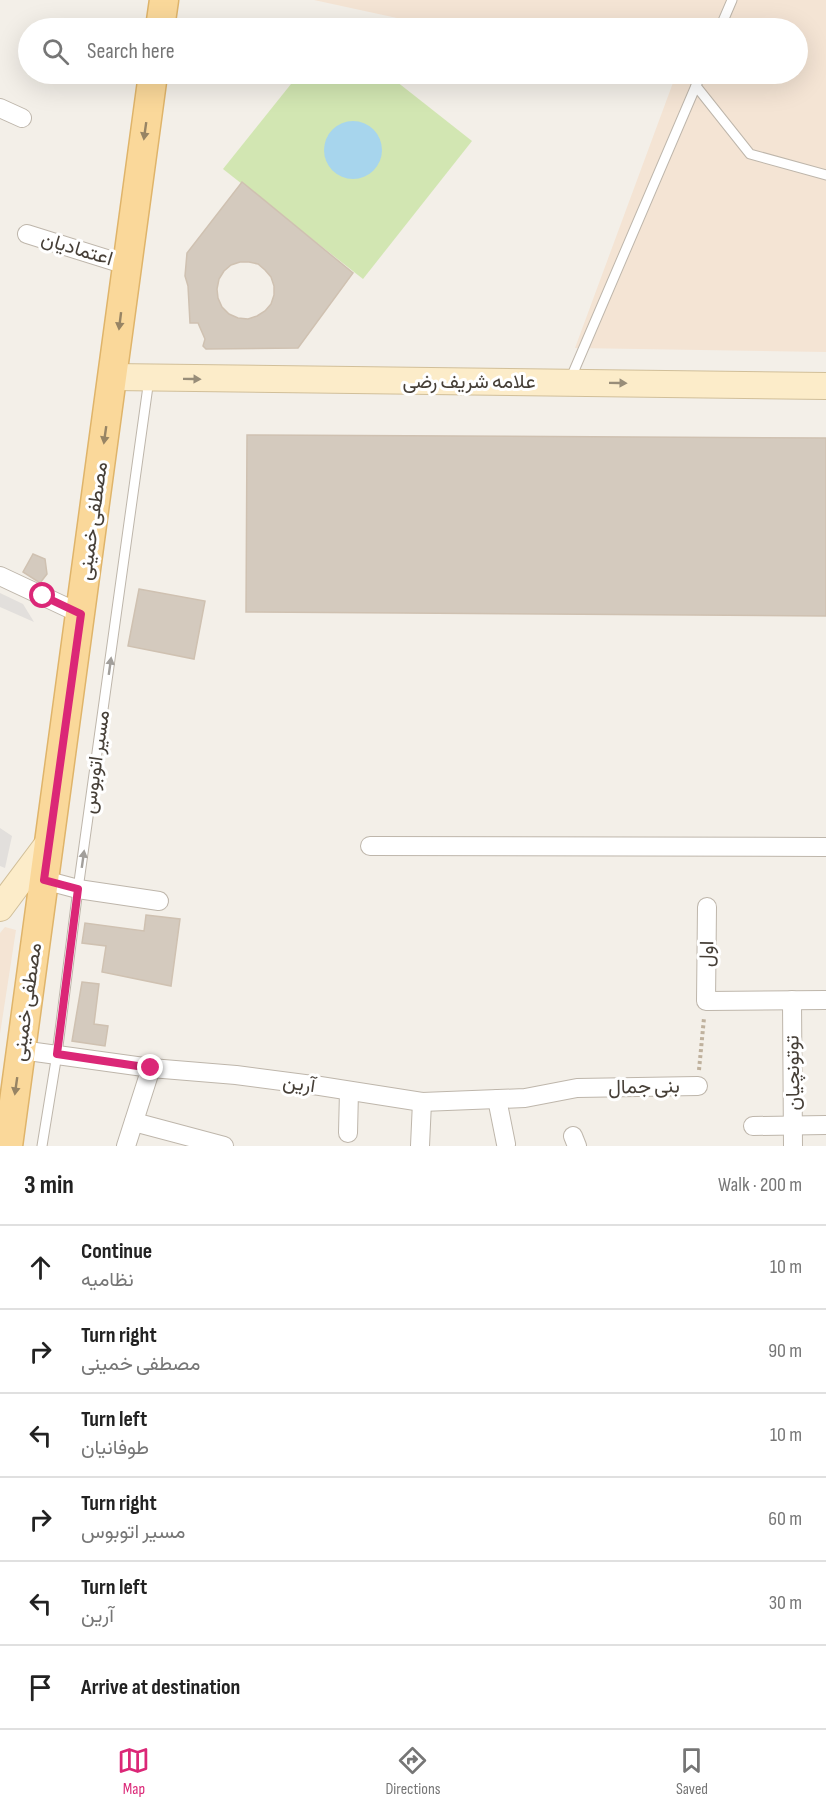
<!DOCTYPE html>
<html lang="en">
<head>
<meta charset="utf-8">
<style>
  body { margin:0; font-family:"Sofia Sans Condensed",Vazirmatn,sans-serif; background:#f6f6f6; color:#222 }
  .stop { position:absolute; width:18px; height:18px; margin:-14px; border:4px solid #db2777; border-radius:50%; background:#fff }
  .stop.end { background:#db2777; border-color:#fff; box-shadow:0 2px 6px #0008 }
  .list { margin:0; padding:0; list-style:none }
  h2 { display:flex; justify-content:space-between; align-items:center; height:78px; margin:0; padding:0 24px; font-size:26px }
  h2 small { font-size:20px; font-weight:400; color:#767676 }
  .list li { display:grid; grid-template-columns:39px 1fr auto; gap:18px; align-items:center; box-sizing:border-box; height:84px; padding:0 24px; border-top:2px solid #e0e0e0 }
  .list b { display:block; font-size:22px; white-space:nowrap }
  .list p { margin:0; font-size:20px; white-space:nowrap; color:#767676 }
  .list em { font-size:20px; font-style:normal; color:#767676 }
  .icon { flex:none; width:33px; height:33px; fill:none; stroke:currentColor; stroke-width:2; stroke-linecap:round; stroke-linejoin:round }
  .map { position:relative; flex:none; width:826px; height:1146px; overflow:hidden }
  .search { position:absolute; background:#fff; box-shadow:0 6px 24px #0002; left:18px; right:18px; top:18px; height:66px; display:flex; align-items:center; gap:15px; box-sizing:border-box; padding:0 21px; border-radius:33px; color:#767676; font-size:22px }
  .sheet { height:582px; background:#fff }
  nav { display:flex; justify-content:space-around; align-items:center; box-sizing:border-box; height:84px; border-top:2px solid #e0e0e0; background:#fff; font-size:16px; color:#767676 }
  nav a { display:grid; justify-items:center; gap:3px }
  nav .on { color:#db2777 }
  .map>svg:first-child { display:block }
</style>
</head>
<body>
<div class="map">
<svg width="826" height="1146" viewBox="0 0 826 1146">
  <rect width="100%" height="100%" fill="#f3efe8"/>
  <g fill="#f4e4d4">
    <polygon points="314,0 826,0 826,352 575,348 674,80 646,74 798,74 798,28 443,28"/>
    <polygon points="5,927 16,930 0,1034 0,933"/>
  </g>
  <polygon fill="#d2e6b2" points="299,74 387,74 472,141 363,279 223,169"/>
  <g fill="#e2dfdc">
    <polygon points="0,593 23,604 34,622 0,607"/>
    <polygon points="0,828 12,836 5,868 0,866"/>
  </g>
  <circle fill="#a7d5ed" cx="353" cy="150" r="29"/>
  <g fill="#d4cabe" stroke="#cfc1b1" stroke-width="1.5" fill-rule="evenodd">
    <path d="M242,182L353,273L298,348L206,349L203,346L205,339L198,323H190L188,286L185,276L187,253ZM240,262H249L258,264L265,270L271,277L274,286V295L271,304L265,311L257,316L248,319L238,318L229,314L222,307L218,298L217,289L219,279L224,271L231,265Z"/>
    <polygon points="247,435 826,438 826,616 246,612"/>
    <polygon points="33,554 45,559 47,574 40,583 23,572"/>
    <polygon points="139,589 205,601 194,659 128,646"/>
    <polygon points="146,915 180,919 171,986 102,972 106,946 82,943 85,923 144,931"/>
    <polygon points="82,982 99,984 94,1024 108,1026 105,1046 72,1041"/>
  </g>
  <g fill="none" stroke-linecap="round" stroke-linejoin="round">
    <defs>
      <g id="lane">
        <polyline points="720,28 732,0"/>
        <polyline points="696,86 750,154 826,175"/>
        <polyline points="570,380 701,74"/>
        <polyline points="42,1146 57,1054 78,889 149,379"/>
      </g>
      <g id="street">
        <polyline points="0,108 22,118"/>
        <polyline points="27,234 126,265"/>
        <polyline points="0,576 81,614"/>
        <polyline points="370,846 826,847"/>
        <polyline points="44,880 78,889 159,901"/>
        <polyline points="707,907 706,1001 826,1000"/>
        <polyline points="792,1000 793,1146"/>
        <polyline points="21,1050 151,1068 236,1075 320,1086 422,1102 525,1098 577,1088 698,1086"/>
        <polyline points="497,1099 506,1144"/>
        <polyline points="134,1122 224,1146"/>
        <polyline points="753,1126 826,1125"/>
        <polyline points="348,1133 349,1091"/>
        <polyline points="573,1136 577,1146"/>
        <polyline points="126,1146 151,1068"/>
        <polyline points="420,1146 422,1102"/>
      </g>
      <g id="secondary">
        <polyline points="113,377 826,386"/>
        <polyline points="0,908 50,841"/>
      </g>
      <g id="primary">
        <polyline points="160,28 164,0"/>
        <polyline points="8,1146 153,74"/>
      </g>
    </defs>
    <use href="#lane" stroke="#beb6ab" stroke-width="11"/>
    <use href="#street" stroke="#beb6ab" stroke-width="20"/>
    <use href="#secondary" stroke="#d1bf99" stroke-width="28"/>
    <use href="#primary" stroke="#dfb46a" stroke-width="31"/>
    <polyline stroke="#bfb19d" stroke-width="4" stroke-dasharray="3 3" stroke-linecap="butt" points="699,1070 704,1018"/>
    <use href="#lane" stroke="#fff" stroke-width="9"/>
    <use href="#street" stroke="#fff" stroke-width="18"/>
    <use href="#secondary" stroke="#fcecc9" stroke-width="26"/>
    <use href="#primary" stroke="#fad89a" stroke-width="28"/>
  </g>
  <defs><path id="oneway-solid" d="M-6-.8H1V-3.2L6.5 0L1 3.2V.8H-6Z" transform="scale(1.5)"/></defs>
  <g fill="#978464">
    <use href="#oneway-solid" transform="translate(145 131) rotate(98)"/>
    <use href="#oneway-solid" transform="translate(120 321) rotate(97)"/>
    <use href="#oneway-solid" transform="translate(105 435) rotate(98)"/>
    <use href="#oneway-solid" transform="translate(16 1086) rotate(98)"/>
  </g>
  <g fill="#988d79">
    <use href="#oneway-solid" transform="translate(192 379) rotate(1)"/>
    <use href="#oneway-solid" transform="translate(618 383) rotate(1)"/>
  </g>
  <g fill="#a29f9b">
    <use href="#oneway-solid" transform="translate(110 666) rotate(-82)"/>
    <use href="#oneway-solid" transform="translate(83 859) rotate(-82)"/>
  </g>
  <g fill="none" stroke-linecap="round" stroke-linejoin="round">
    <polyline stroke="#db2777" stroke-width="8" points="43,596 81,614 44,880 78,889 57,1054 151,1068"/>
  </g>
  <g text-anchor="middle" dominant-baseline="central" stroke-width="6" stroke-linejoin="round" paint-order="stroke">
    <g font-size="20" fill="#463f37" stroke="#fff">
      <text transform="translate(77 249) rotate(17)">اعتمادیان</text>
      <text x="469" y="382">علامه شریف رضی</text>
      <text transform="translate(93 521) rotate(-82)">مصطفی خمینی</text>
      <text transform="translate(96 762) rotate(-82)">مسیر اتوبوس</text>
      <text transform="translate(707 954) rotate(-89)">اول</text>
      <text transform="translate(27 1002) rotate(-82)">مصطفی خمینی</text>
      <text transform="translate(793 1073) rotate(-91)">توتونچیان</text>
      <text transform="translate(299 1084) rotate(8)">آرین</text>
      <text transform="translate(644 1087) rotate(-1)">بنی جمال</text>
    </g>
  </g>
</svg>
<div class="stop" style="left:43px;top:596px"></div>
<div class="stop end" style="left:151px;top:1068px"></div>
<div class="search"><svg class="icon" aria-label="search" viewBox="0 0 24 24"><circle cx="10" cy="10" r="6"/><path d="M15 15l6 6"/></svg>Search here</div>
</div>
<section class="sheet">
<h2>3 min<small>Walk · 200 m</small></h2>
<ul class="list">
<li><svg class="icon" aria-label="ahead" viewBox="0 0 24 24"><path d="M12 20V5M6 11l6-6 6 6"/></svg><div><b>Continue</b><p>نظامیه</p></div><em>10 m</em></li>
<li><svg class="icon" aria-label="right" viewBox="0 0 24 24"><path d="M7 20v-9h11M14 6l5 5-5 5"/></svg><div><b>Turn right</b><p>مصطفی خمینی</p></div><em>90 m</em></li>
<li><svg class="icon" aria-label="left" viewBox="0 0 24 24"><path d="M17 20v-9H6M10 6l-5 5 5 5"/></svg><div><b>Turn left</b><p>طوفانیان</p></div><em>10 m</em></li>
<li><svg class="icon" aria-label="right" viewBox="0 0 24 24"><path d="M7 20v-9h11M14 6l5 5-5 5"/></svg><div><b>Turn right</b><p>مسیر اتوبوس</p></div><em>60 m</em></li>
<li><svg class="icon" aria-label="left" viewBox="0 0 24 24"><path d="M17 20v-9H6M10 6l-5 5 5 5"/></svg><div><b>Turn left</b><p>آرین</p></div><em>30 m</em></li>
<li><svg class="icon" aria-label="arrive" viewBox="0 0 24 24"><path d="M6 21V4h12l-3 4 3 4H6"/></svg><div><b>Arrive at destination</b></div></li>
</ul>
</section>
<nav>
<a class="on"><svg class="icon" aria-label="map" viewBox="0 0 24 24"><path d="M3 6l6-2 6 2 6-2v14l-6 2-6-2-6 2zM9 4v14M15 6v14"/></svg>Map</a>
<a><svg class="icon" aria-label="directions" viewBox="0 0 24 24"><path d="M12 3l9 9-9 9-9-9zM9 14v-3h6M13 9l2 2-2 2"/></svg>Directions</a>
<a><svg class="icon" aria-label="saved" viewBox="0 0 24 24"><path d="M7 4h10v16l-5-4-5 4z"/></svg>Saved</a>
</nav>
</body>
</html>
